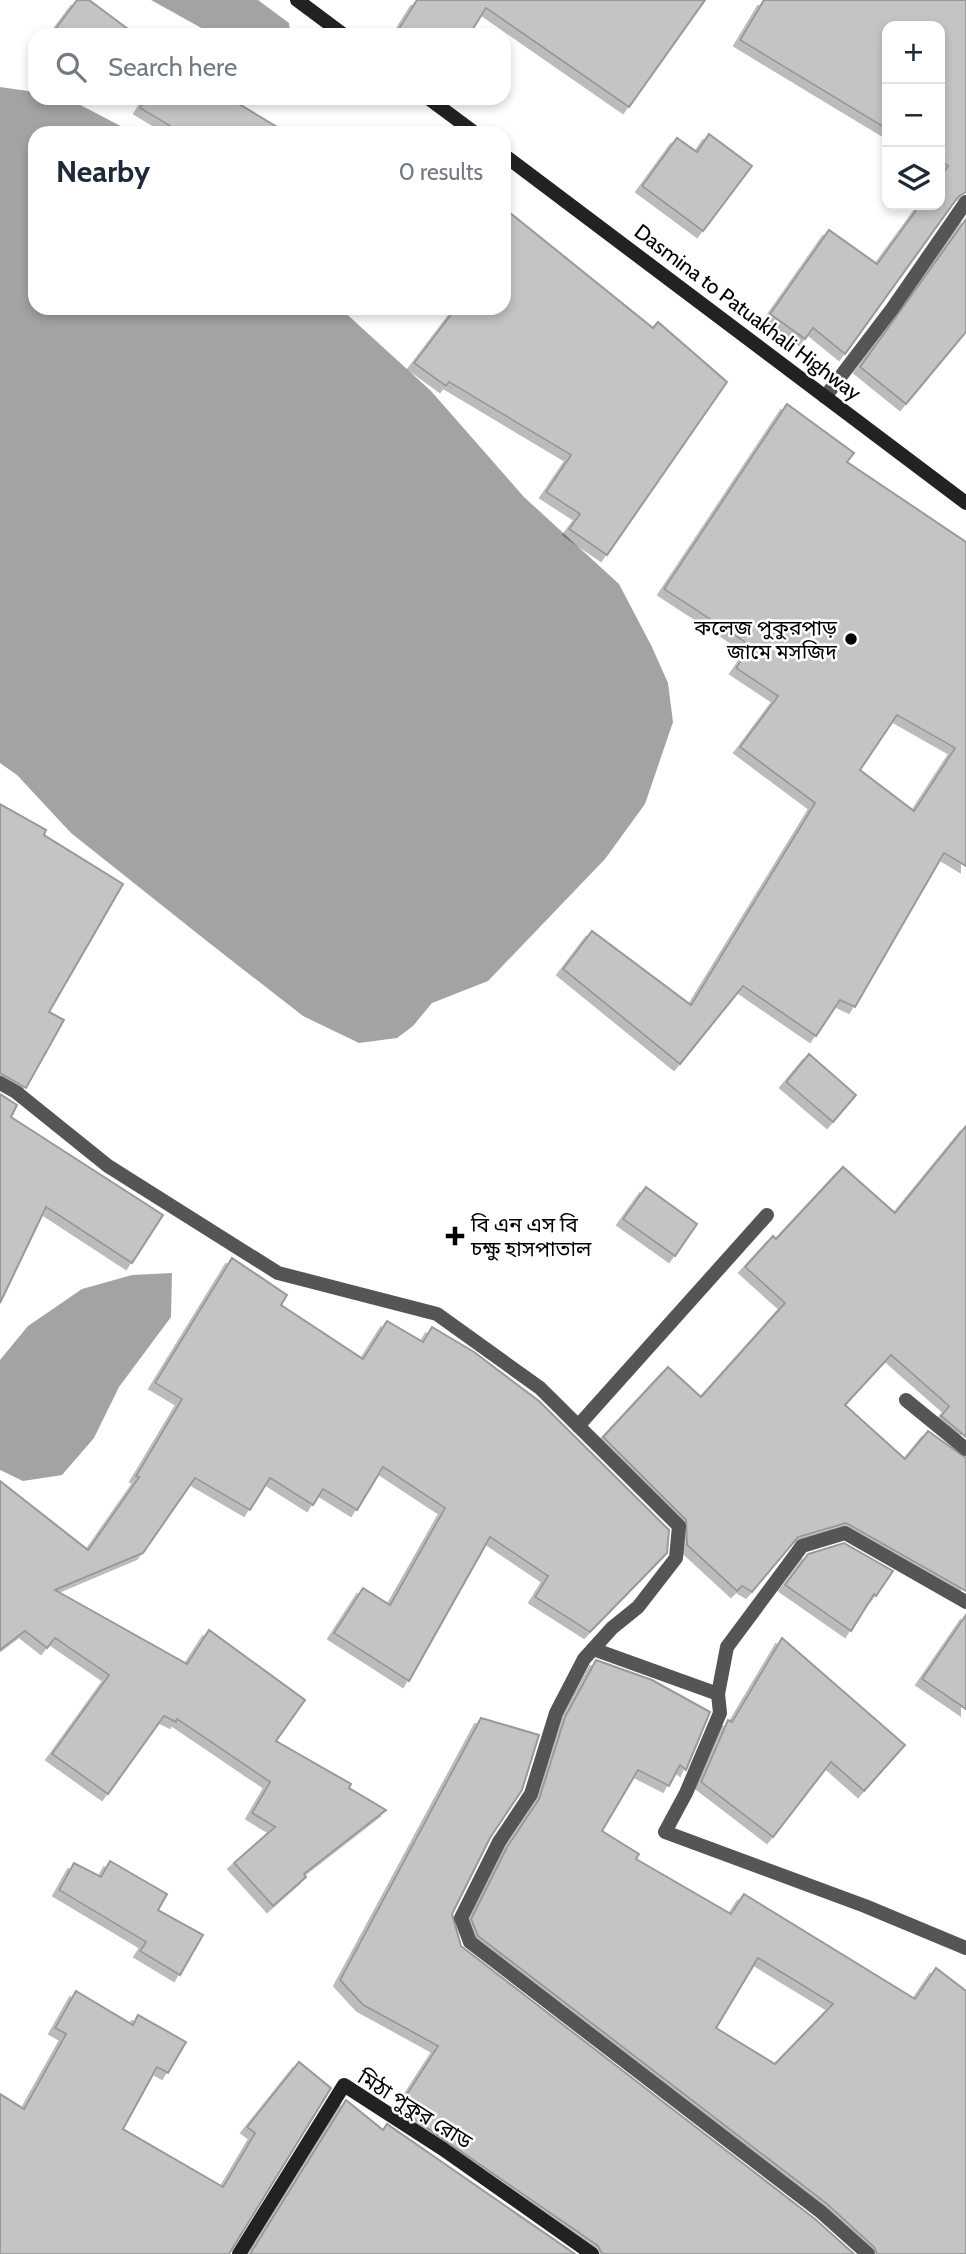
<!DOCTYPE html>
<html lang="en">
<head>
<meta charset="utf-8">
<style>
  body { margin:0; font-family:Cabin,"Noto Sans Bengali",sans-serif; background:#f2f2f3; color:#1f2937 }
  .controls { position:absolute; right:21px; top:21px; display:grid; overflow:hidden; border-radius:14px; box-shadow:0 4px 10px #0003 }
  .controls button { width:63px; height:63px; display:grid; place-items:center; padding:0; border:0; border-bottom:2px solid #e0e1e3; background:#fff; color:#1f2937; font:35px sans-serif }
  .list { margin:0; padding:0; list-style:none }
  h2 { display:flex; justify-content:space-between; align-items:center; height:91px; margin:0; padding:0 28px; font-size:30px }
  h2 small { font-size:23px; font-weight:400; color:#747a83 }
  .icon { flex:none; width:38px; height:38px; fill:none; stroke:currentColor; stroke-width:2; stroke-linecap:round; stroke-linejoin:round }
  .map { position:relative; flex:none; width:966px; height:2254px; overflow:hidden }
  .search { position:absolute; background:#fff; box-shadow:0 4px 10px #0003; left:28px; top:28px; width:483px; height:77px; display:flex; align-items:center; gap:18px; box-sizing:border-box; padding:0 24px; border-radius:21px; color:#747a83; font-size:26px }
  .panel { position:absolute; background:#fff; box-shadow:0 4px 10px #0003; left:28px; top:126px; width:483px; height:189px; border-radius:21px }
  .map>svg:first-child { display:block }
</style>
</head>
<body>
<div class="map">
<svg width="966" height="2254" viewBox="0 0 966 2254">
  <defs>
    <filter id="shadow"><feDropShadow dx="-6" dy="6" stdDeviation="0" flood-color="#0004"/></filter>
  </defs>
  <rect width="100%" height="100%" fill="#fff"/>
  <g fill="#a3a3a3">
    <polygon points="151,0 258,0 289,23 290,33 214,35"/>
    <polygon points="0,87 35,92 35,98 67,98 134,133 35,133 35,308 340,308 431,391 524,497 619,584 652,647 668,683 673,722 645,804 605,859 488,981 432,1003 413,1026 397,1038 359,1043 303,1016 208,942 71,833 17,775 0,763"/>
    <polygon points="172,1273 171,1317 119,1387 94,1438 62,1475 23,1481 0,1470 0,1360 28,1326 82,1289 132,1275"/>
  </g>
  <g fill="#c4c4c4" stroke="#999" stroke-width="2" fill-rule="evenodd" filter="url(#shadow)">
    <polygon points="77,0 89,0 136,35 51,35"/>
    <polygon points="417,0 705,0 629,107 486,8 469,35 395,35"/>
    <polygon points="764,0 966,0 966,192 958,197 845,354 813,328 805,339 770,314 829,230 877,264 920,205 940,205 940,178 948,166 940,160 940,26 887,26 887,129 740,40"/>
    <polygon points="146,98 229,98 287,133 182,133 140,108"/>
    <polygon points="709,134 752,166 703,231 642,186 677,138 697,152"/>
    <polygon points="504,208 653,328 658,322 727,382 607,555 569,529 580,514 546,492 571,455 449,382 446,386 414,363 456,308 504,308"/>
    <polygon points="966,219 966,332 906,404 860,367"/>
    <path d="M787,404L854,453L847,462L966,542V866L944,853L855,1007L840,1000L816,1036L743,986L680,1064L563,969L592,931L691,1005L815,803L740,747L778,696L736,668L751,646L664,589ZM897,715L955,748L914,811L860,770Z"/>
    <polygon points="0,804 46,830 44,835 123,884 49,1012 64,1020 26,1088 0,1073"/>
    <polygon points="809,1054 856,1095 833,1122 786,1082"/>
    <polygon points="0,1094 17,1105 11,1117 163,1215 132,1263 46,1207 0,1303"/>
    <polygon points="966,1126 966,1437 941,1416 949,1406 891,1355 845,1405 905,1459 928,1431 966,1458 966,1591 846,1523 798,1537 752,1592 742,1586 737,1591 687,1545 686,1520 603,1437 668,1367 701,1397 785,1303 745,1267 773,1236 776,1239 843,1167 895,1213"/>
    <polygon points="646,1187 697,1224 675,1256 623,1219"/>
    <polygon points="232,1258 287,1295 281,1305 363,1359 387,1321 423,1342 432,1327 474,1352 539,1401 669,1530 667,1553 590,1632 535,1597 548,1576 490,1537 409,1681 334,1633 363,1588 390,1605 445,1508 383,1467 357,1510 323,1489 313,1505 270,1478 250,1510 195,1478 143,1553 55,1590 187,1664 209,1630 305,1700 276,1741 351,1784 349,1788 386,1810 304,1874 306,1877 273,1906 234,1863 275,1827 252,1813 270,1782 177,1719 176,1722 164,1716 108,1794 52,1754 109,1675 55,1638 47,1648 25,1631 0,1650 0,1481 88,1550 139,1477 136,1476 182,1399 155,1383"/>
    <polygon points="844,1543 893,1571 876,1596 874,1594 851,1631 785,1585 808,1554"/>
    <polygon points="966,1615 966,1709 922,1679"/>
    <polygon points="782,1638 905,1745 864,1791 831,1762 773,1837 701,1782 728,1720 732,1722"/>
    <path d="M596,1660L652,1680L710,1712L686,1770L680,1765L669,1786L638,1770L602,1831L639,1854L636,1859L731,1914L744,1894L915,1999L936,1968L966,1991V2254H877L874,2247L827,2204L478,1936L471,1919L507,1847L539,1799L565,1717ZM758,1958L833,2004L775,2064L716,2028Z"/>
    <polygon points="481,1718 539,1735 522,1790 490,1838 452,1914 461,1946 815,2219 854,2254 602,2254 598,2246 398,2108 438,2046 363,2005 340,1980"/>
    <polygon points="110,1861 167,1894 158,1910 203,1935 180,1975 140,1951 146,1942 59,1890 74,1863 101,1877"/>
    <polygon points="76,1991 133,2025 138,2015 186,2042 168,2073 157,2067 123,2129 223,2187 255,2133 247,2127 299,2062 331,2088 229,2254 0,2254 0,2094 24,2109 66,2034 55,2028"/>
    <polygon points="346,2100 383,2130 387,2124 575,2254 250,2254"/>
  </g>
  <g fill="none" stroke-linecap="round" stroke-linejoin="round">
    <g stroke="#555" stroke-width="14">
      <polyline points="825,397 892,309 966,202"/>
      <polyline points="0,1083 16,1092 108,1166 278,1273 437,1314 540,1388 679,1526 676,1558 638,1607 612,1628 584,1659 556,1713 531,1794 499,1842 461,1918 470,1942 821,2212 868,2254"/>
      <polyline points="906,1400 966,1449"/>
      <polyline points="578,1426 767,1215"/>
      <polyline points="966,1602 845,1533 802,1546 727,1647 718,1694 720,1713 686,1793 665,1832 865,1906 966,1948"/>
      <polyline points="593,1649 718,1694"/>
    </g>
    <g stroke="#222" stroke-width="14">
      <polyline points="297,0 344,35"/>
      <polyline points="428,98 475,133"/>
      <polyline points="504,155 966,503"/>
      <polyline points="239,2254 344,2085 443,2149 592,2254"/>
    </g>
  </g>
  <g fill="#000" stroke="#fff" stroke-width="2.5">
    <circle cx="851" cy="639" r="7"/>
    <path d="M451.5 1225.5h7v7h7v7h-7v7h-7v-7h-7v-7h7z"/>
  </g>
  <g text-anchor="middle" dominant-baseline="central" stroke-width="5" stroke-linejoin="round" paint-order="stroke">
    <g font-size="21" fill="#000" stroke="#fff">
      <text transform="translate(748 312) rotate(37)">Dasmina to Patuakhali Highway</text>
      <text transform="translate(415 2109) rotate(32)">মিঠা পুকুর রোড</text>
    </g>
    <g font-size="21" fill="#000" stroke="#fff" text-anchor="end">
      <text x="837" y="627">কলেজ পুকুরপাড়<tspan x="837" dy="24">জামে মসজিদ</tspan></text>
      <text x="471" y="1224" text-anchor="start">বি এন এস বি<tspan x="471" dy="24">চক্ষু হাসপাতাল</tspan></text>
    </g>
  </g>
</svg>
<div class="controls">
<button>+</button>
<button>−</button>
<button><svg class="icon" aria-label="layers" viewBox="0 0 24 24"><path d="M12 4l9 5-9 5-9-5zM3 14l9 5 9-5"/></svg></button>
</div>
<div class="search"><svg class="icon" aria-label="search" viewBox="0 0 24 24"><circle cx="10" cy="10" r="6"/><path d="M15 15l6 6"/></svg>Search here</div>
<section class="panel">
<h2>Nearby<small>0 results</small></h2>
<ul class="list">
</ul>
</section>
</div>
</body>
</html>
